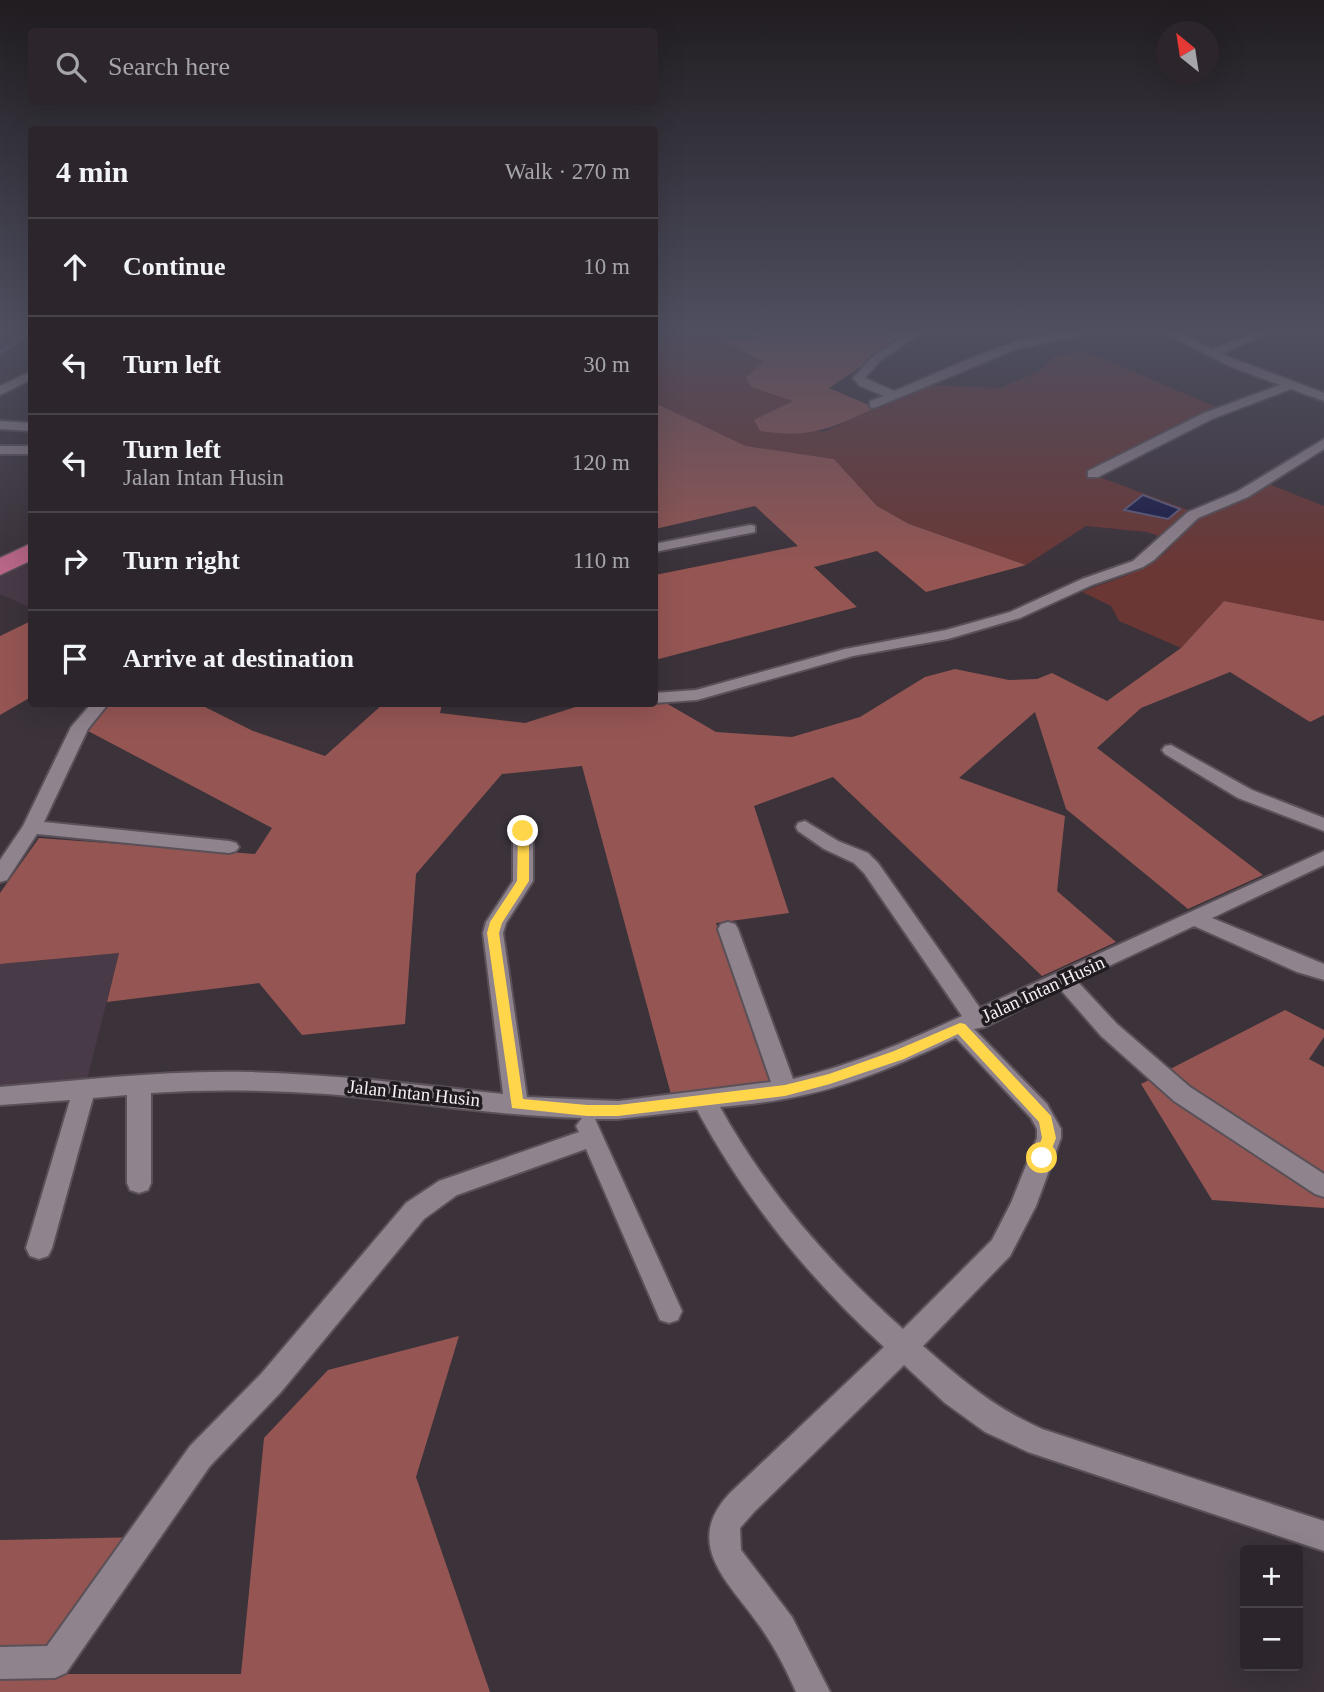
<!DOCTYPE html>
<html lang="en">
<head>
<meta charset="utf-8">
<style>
  body { margin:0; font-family:Georgia,serif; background:#342e34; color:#f1f3f6 }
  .controls { position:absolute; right:21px; bottom:21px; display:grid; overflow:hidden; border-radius:7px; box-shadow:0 7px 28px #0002 }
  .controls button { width:63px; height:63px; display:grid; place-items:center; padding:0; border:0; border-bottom:2px solid #484348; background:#2c262c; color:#f1f3f6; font:35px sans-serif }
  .compass { position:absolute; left:1156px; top:21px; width:63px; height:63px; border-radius:50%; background:#2c262c; box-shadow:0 7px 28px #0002; rotate:330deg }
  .stop { position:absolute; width:21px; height:21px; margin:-16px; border:5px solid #ffd54a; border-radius:50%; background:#fff }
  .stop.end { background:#ffd54a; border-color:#fff; box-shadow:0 2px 7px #0008 }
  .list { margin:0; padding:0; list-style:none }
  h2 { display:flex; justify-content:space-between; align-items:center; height:91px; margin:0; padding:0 28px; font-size:30px }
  h2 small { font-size:23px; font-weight:400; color:#a6a5a9 }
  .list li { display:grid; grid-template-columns:46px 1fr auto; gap:21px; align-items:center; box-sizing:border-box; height:98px; padding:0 28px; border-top:2px solid #484348 }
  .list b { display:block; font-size:26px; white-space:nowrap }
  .list p { margin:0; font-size:23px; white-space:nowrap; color:#a6a5a9 }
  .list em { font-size:23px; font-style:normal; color:#a6a5a9 }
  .icon { flex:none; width:38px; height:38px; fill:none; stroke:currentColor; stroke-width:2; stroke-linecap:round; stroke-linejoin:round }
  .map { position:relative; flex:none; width:1324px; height:1692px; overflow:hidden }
  .search { position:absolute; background:#2c262c; box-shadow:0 7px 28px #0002; left:28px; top:28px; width:630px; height:77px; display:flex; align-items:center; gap:18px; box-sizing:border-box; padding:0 24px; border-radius:7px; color:#a6a5a9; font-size:26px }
  .panel { position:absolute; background:#2c262c; box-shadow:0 7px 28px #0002; left:28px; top:126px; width:630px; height:581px; border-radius:7px }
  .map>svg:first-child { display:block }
</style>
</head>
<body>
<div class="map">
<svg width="1324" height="1692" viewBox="0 0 1324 1692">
  <rect width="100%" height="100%" fill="#3b323a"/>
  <g fill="#483a47">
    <polygon points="31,556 31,608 0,594 0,574"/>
    <polygon points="119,953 87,1080 0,1088 0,964"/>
  </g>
  <path fill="#6a3735" d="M655,332H702L764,362L751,387L794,401L754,420L823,432L928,385L1001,388L1041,370L1055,356L1084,351L1226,411L1094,475L1204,516L1266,483L1324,506V621L1224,601L1181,648L1119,621L1111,606L1082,592C1115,578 1152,572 1175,542L1147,532L1086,526L1026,565L909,524L877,506L834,459L746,446L655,403Z"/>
  <g fill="#955653">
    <path d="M768,332H875L900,340L829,388L876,408C831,428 811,439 760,431L754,420L793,401L751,387L746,377L764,362L719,339C736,340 753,341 768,332Z"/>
    <polygon points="655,403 746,446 834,459 877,506 909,524 1026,565 926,592 877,551 814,567 857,607 655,660 655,575 798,546 755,506 655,529"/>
    <polygon points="1224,601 1324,621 1324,715 1310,722 1230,672 1141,708 1097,748 1263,875 1188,909 1066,809 1035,712 959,778 1065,816 1057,891 1116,942 1042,976 833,777 754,806 789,913 716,923 773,1085 672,1098 582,766 502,774 416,874 405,1024 302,1035 259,983 107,1002 119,953 0,964 0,893 39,838 255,854 272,828 88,731 99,709 107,704 199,704 253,731 325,756 383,704 442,704 440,713 525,723 585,704 666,703 716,732 792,737 860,717 925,677 955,669 1009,680 1037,679 1052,673 1107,701 1181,648"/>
    <polygon points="31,621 31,697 0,715 0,636"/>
    <polygon points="1285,1010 1324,1030 1324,1037 1309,1059 1324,1067 1324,1208 1212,1200 1141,1084"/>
    <polygon points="459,1336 416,1477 490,1692 0,1692 0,1540 146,1537 55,1674 241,1674 264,1438 328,1370"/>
  </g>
  <polygon fill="#1a1b49" stroke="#5c5a7c" stroke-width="2" points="1143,495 1180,509 1168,519 1124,510"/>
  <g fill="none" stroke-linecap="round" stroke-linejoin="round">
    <polyline stroke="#5c5a7c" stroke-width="4.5" points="0,353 29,332"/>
    <defs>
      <g id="minor">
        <polygon points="746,332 759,332 760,334 755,337"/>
        <path d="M881,332L907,334L911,332H923L880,361L865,378L894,391C957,366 1025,327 1094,332L1017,349L874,408L870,407V401L884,396L860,386L853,378L872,357L899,339Z"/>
        <polygon points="1164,332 1177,332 1212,349 1257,332 1271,332 1221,354 1324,393 1324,401 1291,389 1212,419 1098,477 1088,477 1088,471 1204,413 1280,385 1229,366"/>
        <polygon points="32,371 32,379 0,395 0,386"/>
        <polygon points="0,421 32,423 32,431 0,429"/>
        <polygon points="1324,439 1324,449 1248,497 1198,518 1154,560 1143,567 1092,585 1020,618 948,639 853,656 697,700 654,703 654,693 696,690 845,649 946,630 1010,612 1082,579 1133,561 1188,512 1238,491"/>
        <rect x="0" y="446" width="32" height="8"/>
        <polygon points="750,525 755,526 755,532 654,552 654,544"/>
        <polygon points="91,704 108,704 88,729 44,822 229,841 236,843 239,847 236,851 229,853 37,834 7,880 0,882 0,860 23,826 71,727"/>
        <polygon points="1171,745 1252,790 1324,818 1324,831 1238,798 1165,754 1162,750 1165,746"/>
        <path d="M805,821L838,841L868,853L878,863L980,1008L1324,851V865L1212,918L1324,964V980L1297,972L1194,926L1077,981L1117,1024L1190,1087L1324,1174V1197L1315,1194L1174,1101L1101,1036L1060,989L985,1027L974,1029L1047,1104L1061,1129V1138L1036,1206L1010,1256L923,1346C963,1381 993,1407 1042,1429L1324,1521V1551L1028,1452L985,1432L945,1403L904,1365L754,1512L740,1528L741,1550L792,1617L830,1692H796C786,1669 774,1646 759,1625C730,1583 682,1545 729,1494L884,1347C808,1277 747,1202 697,1110L618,1119H595L682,1311L678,1320L669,1323L660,1320L586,1149L457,1195L424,1219L281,1392L210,1466L66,1673L55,1678L0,1679V1647L47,1646L190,1446L261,1374L406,1203L439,1181L579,1132L576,1126L582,1118C496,1116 412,1101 327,1094C268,1090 209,1089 151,1093V1183L148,1190L139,1193L130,1190L127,1183V1095L93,1098L52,1248L48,1256L39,1259L30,1256L26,1248L70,1100L0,1105V1087C83,1080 166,1070 249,1072C334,1074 419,1085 503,1094L483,933L486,922L513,881V831L516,827H530L533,831V881L506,923L503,933L527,1097L618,1101L771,1082L718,929L721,924L728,922L735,924L738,929L793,1079C852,1065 906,1042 962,1016L864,873L854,863L824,849L798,831L796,827L798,823ZM956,1038L1031,1118L1037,1129V1138L1011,1203L992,1240L903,1329C831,1265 767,1192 720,1107C741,1105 763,1103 784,1099C844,1089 901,1064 956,1038Z"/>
      </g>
      <polygon id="trunk" points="32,543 32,560 0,575 0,558"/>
    </defs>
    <use href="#minor" stroke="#595058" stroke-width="4"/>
    <use href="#trunk" stroke="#595058" stroke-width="3"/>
    <use href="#minor" fill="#8f838d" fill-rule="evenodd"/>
    <use href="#trunk" fill="#ba6688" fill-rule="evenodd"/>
  </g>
  <linearGradient id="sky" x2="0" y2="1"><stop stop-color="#201c20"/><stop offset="0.58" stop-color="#4f4f60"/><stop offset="1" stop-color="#4f4f60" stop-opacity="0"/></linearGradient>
  <rect width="1324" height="569" fill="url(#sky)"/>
  <polygon fill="#ffd54a" points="523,828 529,831 529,881 502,923 499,933 523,1099 587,1105 618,1105 785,1085 829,1074 894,1051 960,1023 965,1024 1051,1116 1056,1138 1047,1162 1037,1162 1034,1158 1042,1138 1039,1122 958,1034 904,1059 830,1084 785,1096 618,1116 587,1116 512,1108 487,933 490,922 517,881 518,831"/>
  <g text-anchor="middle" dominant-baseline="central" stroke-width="7" stroke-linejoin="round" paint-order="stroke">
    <g font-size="19" fill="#f5eef4" stroke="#1f1b1f">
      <text transform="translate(1043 989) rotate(-25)">Jalan Intan Husin</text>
      <text transform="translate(414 1093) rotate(6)">Jalan Intan Husin</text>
    </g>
  </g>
</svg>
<div class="controls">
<button>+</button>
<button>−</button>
</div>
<svg class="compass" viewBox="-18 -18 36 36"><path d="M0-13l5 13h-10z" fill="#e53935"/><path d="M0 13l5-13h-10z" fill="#a6a5a9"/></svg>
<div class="stop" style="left:1042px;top:1158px"></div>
<div class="stop end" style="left:523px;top:831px"></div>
<div class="search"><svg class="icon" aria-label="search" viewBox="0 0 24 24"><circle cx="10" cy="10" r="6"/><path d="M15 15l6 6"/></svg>Search here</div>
<section class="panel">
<h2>4 min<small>Walk · 270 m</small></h2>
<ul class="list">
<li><svg class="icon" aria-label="ahead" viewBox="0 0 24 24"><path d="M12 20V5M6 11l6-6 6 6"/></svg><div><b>Continue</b></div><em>10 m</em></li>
<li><svg class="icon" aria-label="left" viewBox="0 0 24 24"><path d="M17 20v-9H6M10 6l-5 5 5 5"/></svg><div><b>Turn left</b></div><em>30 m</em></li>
<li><svg class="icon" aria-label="left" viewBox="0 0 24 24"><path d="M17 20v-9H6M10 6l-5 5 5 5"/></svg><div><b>Turn left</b><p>Jalan Intan Husin</p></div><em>120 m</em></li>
<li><svg class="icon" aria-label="right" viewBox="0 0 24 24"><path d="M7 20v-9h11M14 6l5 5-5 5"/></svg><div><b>Turn right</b></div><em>110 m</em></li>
<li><svg class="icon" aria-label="arrive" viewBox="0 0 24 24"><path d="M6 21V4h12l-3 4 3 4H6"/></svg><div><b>Arrive at destination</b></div></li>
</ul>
</section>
</div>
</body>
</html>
